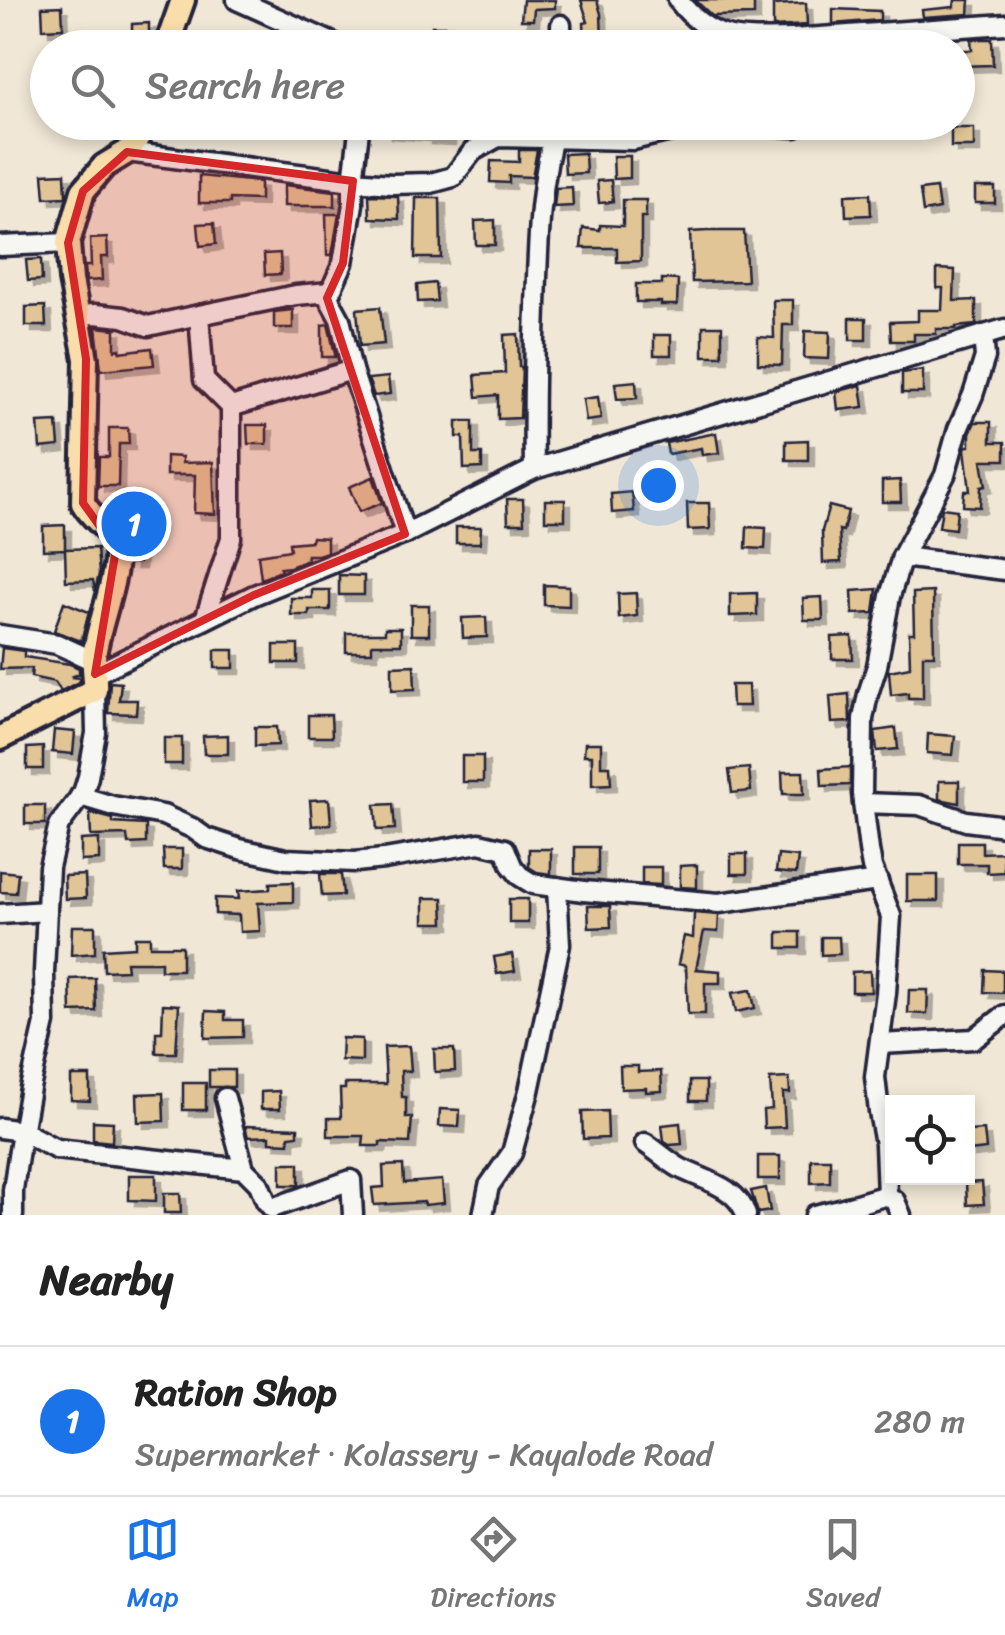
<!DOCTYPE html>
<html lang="en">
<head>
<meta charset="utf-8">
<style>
  body { margin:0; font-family:Sriracha,sans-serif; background:#f6f6f6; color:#222 }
  .controls { position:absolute; right:30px; bottom:30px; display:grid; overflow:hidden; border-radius:0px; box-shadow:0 5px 15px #0003 }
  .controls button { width:90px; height:90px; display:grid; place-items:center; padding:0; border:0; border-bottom:2px solid #e0e0e0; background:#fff; color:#222; font:50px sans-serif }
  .you { position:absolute; left:658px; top:485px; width:35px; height:35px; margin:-25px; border:8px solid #fff; border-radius:50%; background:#1a73e8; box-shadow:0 0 0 15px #1a73e833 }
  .badge { display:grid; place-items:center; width:65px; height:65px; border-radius:50%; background:#1a73e8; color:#fff; font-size:32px; font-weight:700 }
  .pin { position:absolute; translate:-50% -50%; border:5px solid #fff; box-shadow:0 2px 10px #0006 }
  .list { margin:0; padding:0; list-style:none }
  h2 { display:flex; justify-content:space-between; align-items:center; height:130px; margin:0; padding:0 40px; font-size:42px }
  h2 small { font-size:32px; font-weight:400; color:#767676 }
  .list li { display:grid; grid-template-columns:65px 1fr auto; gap:30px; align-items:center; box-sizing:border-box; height:150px; padding:0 40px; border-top:2px solid #e0e0e0 }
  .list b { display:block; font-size:38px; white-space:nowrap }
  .list p { margin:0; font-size:32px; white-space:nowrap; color:#767676 }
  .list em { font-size:32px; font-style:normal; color:#767676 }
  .icon { flex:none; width:55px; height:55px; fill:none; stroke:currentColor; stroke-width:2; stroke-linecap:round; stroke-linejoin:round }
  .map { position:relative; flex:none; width:1005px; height:1215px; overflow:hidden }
  .search { position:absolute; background:#fff; box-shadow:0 5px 15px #0003; left:30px; right:30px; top:30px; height:110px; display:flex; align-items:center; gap:25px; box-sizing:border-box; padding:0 35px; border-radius:55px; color:#767676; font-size:38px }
  .sheet { height:280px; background:#fff }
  nav { display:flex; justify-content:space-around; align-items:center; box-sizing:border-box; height:140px; border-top:2px solid #e0e0e0; background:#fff; font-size:28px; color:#767676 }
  nav a { display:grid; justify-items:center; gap:5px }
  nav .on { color:#1a73e8 }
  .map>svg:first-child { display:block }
</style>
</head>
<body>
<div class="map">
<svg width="1005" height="1215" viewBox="0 0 1005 1215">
  <defs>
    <filter id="shadow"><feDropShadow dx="6" dy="6" stdDeviation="0" flood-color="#0004"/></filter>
  </defs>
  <rect width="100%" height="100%" fill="#f0e7d6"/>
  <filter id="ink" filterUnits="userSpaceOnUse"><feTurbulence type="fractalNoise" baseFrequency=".01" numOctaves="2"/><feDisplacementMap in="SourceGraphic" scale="20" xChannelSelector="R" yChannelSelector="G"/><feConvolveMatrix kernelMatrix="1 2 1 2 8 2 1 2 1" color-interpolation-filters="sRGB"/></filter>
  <g filter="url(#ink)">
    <g fill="#e1c596" stroke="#22223b" stroke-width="2.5" filter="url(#shadow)">
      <polygon points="523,0 555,0 555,8 534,9 533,20 521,20"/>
      <polygon points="581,0 597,0 601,14 602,41 585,41 584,23 588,22"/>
      <polygon points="695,0 754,0 754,15 712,16"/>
      <polygon points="955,0 970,0 969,14 923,17 922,10 954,7"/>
      <polygon points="806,3 807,25 773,27 773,5"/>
      <polygon points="62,6 63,28 43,29 42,7"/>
      <polygon points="833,9 880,11 880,20 833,24"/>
      <polygon points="149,23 149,44 132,45 132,24"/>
      <rect x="432" y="26" width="22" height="19"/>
      <polygon points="971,39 992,39 993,65 958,66 958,50 972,50"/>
      <polygon points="384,122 449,122 449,139 425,138 425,135 385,132"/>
      <rect x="951" y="128" width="23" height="19"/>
      <polygon points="519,150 537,150 532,177 509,176 509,183 490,182 491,161 519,162"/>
      <polygon points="585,153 586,173 565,174 564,154"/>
      <polygon points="613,156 630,156 630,178 614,179"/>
      <polygon points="65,173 66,197 45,198 43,174"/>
      <polygon points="199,176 260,182 260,200 230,199 230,203 199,203"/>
      <polygon points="611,180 613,202 599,203 597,181"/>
      <polygon points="284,185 335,191 335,206 284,206"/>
      <polygon points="572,187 573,206 554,207 556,188"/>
      <rect x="975" y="187" width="20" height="16"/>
      <polygon points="936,188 939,209 923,212 920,190"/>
      <polygon points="870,194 871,215 846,216 845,195"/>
      <polygon points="369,195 398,196 399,219 370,218"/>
      <polygon points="416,198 440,198 441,258 415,258"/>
      <polygon points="623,200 646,200 646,217 641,217 641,261 617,262 617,248 581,248 583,228 600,230 600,225 623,226"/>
      <polygon points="326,214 339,214 332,255 327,255"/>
      <polygon points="495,220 495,245 476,245 475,221"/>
      <polygon points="214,223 216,244 200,246 198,224"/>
      <polygon points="707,231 744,231 747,281 692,282 690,232"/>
      <polygon points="107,238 108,257 101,257 102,280 86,281 85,266 91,266 90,239"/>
      <polygon points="280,253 281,274 265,275 264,254"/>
      <polygon points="41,259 42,280 28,281 26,260"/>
      <polygon points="937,269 955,270 954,301 976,300 976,325 956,327 956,329 936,329 936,334 914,334 914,341 891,341 890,322 918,321 918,310 942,310 943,288 937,288"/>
      <polygon points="662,279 678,280 677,305 661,305 661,302 636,302 636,284 662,284"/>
      <polygon points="435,283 437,301 418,302 417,285"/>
      <polygon points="773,300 793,300 793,325 783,325 782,365 758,364 758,337 774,338"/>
      <polygon points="45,306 46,326 26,326 26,307"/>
      <polygon points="380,307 384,344 360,346 357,309"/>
      <polygon points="293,310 293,328 274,328 274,312"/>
      <rect x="850" y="318" width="16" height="22"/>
      <polygon points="328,324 335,354 335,357 322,357 322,325"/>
      <rect x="703" y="326" width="19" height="30"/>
      <polygon points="96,327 115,329 115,350 120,349 120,352 152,348 154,365 101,370"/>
      <polygon points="805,331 830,332 829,359 804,358"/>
      <polygon points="518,334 519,367 522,367 520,418 498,419 498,395 477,397 475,375 505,373 504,335"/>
      <rect x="654" y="335" width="17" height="20"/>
      <polygon points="923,370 923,393 902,393 902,373"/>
      <polygon points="388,377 390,394 374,396 368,379"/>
      <polygon points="636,381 637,398 617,399 615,383"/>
      <polygon points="861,385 864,407 838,410 836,392"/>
      <polygon points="598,397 601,419 586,421 583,399"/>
      <polygon points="457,421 473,421 473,454 482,454 482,468 464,469 463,437 457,437"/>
      <polygon points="57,422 59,446 40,448 38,423"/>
      <polygon points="975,422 991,422 991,442 1005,442 1005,460 982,460 986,486 981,487 980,507 963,506 964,491 970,491 965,449 966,446 970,446 970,433"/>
      <polygon points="247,425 267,425 267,444 248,444"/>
      <polygon points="109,428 128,428 129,444 119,444 118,486 98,486 99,457 109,457"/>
      <polygon points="716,433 719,453 702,455 701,448 668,454 666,443"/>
      <polygon points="808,440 808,460 786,460 786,441"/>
      <polygon points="166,456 182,457 182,463 213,462 215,514 194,513 195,475 166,475"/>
      <polygon points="373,477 382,503 359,512 349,487"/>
      <polygon points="900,480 901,502 882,502 882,481"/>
      <polygon points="632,492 634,511 612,513 611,494"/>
      <polygon points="507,499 523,499 524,523 508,523"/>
      <rect x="545" y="500" width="20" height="20"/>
      <polygon points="687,503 709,503 710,529 688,530"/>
      <polygon points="829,506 848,511 843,531 839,530 841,562 823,563 822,531"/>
      <polygon points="942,508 957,510 955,529 939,527"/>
      <polygon points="129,513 143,516 136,545 141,545 139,563 131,563 129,533 125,529"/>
      <polygon points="65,525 65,549 97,548 99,574 95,591 93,580 66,581 65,549 43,550 43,526"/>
      <polygon points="456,527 481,527 480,543 456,543"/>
      <polygon points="747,527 766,528 765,549 746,548"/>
      <polygon points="312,537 327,538 327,552 318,555 307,555 308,560 290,567 280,568 281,571 261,579 258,555 290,550 289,543 311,541"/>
      <polygon points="339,575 364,576 364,595 339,595"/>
      <polygon points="544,585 569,586 569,606 544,605"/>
      <polygon points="877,589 874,613 853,614 852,591"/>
      <polygon points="312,590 330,590 330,610 309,610 309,615 291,615 291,598 312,598"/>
      <polygon points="933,592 934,655 923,655 923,698 908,698 908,693 891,695 889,671 910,667 909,633 914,633 913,593"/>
      <polygon points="636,593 637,616 619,618 618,594"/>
      <polygon points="757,593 757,615 730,616 730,594"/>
      <polygon points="822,597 823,620 804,620 803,598"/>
      <polygon points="64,602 89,612 81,641 54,631"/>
      <rect x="411" y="605" width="18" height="30"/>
      <polygon points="486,617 487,637 463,638 462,618"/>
      <polygon points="385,628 401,628 401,644 372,644 372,652 346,652 346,633 385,633"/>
      <polygon points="852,636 853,659 832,659 832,637"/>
      <rect x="274" y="645" width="24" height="18"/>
      <polygon points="2,648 24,651 24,657 70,664 79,668 79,674 71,677 80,678 80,681 61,691 55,682 31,677 32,668 0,669"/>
      <rect x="215" y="650" width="19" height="18"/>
      <polygon points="414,665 415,689 392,690 392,666"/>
      <polygon points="110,682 121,683 119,700 137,700 136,714 108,713"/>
      <polygon points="731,685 748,685 749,706 732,706"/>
      <polygon points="849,694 850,722 832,723 830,696"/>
      <polygon points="308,715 331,715 332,737 308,737"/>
      <polygon points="255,727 277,727 278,745 255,746"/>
      <polygon points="896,728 898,749 877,751 875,731"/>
      <polygon points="54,730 75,732 73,754 52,752"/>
      <polygon points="928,734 955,736 953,755 927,753"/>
      <polygon points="228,735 228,754 204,754 203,736"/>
      <rect x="164" y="738" width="18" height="26"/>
      <polygon points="585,743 601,743 601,766 610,766 611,784 592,785 592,755 584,755"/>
      <polygon points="43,747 43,769 27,769 27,748"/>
      <rect x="462" y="756" width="21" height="26"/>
      <polygon points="850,767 850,785 822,786 821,769"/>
      <polygon points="749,768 751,791 732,793 729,770"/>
      <polygon points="782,772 803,772 804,794 783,794"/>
      <polygon points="939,781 959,781 959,803 939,799"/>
      <polygon points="329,799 331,824 312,826 310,800"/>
      <polygon points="393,804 395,829 377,830 375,805"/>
      <rect x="25" y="805" width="20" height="19"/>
      <polygon points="90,813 113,819 113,823 146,825 146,843 128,844 127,835 91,836"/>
      <polygon points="99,839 99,860 81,861 81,840"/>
      <polygon points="958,842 982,842 982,853 1003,852 1004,872 987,873 987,864 958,864"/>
      <rect x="575" y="847" width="23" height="27"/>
      <polygon points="163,849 182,849 182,869 164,869"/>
      <polygon points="529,849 551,849 551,874 537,872 529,867"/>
      <rect x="731" y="854" width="16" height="20"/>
      <polygon points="778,855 798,857 796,874 776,872"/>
      <polygon points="697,865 697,888 680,887 680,866"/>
      <polygon points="642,867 661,867 661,885 642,884"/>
      <polygon points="0,871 18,873 16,893 0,892"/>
      <polygon points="320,874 341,874 343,895 322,896"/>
      <polygon points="85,875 86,898 65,899 64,876"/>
      <rect x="907" y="875" width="31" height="26"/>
      <polygon points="293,882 293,902 258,903 260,931 240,932 239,915 215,914 215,898 239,899 238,891 270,889 270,883"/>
      <polygon points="424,898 443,898 444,923 424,923"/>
      <rect x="509" y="899" width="19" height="24"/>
      <polygon points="588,906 610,906 611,927 589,928"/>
      <polygon points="694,913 719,915 718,932 704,931 696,969 720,971 720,983 705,983 705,1014 688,1014 686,966 678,964 684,936 693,938"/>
      <polygon points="72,926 95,926 95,953 71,955"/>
      <rect x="778" y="932" width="22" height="16"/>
      <polygon points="135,937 150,937 150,946 182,946 182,970 161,970 161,962 126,962 127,970 104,971 103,949 135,947"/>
      <polygon points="821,937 839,937 840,954 821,955"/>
      <polygon points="512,954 515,971 497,974 494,957"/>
      <polygon points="985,970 1003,971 1003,993 984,992"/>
      <polygon points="870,971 871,992 852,992 852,972"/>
      <polygon points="95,978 96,1011 71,1012 70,979"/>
      <polygon points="751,990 755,1008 736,1012 732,993"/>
      <polygon points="909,990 928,990 927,1014 908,1013"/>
      <polygon points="163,1004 179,1005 176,1053 156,1053 156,1032 162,1032"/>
      <polygon points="206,1011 225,1012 225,1020 243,1020 243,1037 205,1038"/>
      <polygon points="342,1038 362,1039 362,1061 341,1060"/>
      <polygon points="409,1046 411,1071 401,1071 402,1097 406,1097 406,1117 412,1117 410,1143 380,1142 380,1146 363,1146 364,1136 328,1136 328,1118 341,1118 340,1089 345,1089 345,1084 386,1084 384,1047"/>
      <polygon points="434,1049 454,1049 455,1071 435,1072"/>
      <polygon points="620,1066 638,1066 638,1072 661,1071 662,1091 646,1092 646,1088 621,1089"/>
      <rect x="209" y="1070" width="25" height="17"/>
      <polygon points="71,1076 90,1076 90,1101 71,1100"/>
      <polygon points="789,1078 790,1093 783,1093 785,1127 764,1128 763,1110 772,1109 770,1079"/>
      <rect x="690" y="1081" width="16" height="20"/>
      <rect x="183" y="1083" width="23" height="27"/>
      <polygon points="279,1091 280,1109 261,1109 261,1092"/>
      <polygon points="163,1093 164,1121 138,1122 137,1094"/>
      <polygon points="440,1109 460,1110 459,1127 439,1126"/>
      <polygon points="607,1111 608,1138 583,1139 582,1112"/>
      <polygon points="93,1121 113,1122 112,1142 93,1140"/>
      <polygon points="680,1123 682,1144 669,1145 664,1141 662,1125"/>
      <polygon points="245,1126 298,1128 298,1135 289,1136 289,1143 270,1142 270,1136 248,1137"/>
      <polygon points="984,1130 986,1149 969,1151 968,1131"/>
      <rect x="758" y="1156" width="22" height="23"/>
      <polygon points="811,1159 830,1159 830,1182 811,1183"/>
      <rect x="281" y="1163" width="18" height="22"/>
      <polygon points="403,1165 404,1183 442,1180 444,1203 425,1205 424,1202 374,1205 372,1188 384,1187 383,1166"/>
      <polygon points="129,1175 156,1175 156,1201 129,1200"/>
      <polygon points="982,1182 984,1204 967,1205 966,1183"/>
      <polygon points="766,1188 770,1211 758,1213 751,1191"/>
      <polygon points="164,1193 180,1193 181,1213 164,1213"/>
    </g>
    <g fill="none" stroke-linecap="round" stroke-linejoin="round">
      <defs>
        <g id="minor">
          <polyline points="237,0 344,48"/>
          <path d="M678,0C712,44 741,40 792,39"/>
          <polyline points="561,25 562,48"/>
          <polyline points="792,48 792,39 1005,24"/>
          <polyline points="360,122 353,181 353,204 343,263 328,297 340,319 352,370 405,534"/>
          <polyline points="127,152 353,181 392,184 431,183 453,177 473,151 498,137 633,140 683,128 751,125 795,127 795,122"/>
          <polyline points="0,246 68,243"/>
          <polyline points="77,315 95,314 123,317 148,326 199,315"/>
          <polyline points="231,407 204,380 199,315 296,295 330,292"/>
          <path d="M534,469C533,415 534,361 536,307C538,244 539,183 557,122"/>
          <polyline points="902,557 1005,570"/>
          <polyline points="205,619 231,538 231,407 352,370"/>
          <polyline points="0,635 57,644 94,661"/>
          <polyline points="95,674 254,595 405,534 534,469 1005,329"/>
          <polyline points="80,796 113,806 163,815 192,828 206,838 240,849 286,859 355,862 384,859 479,843 505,849 512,866 520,876 533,884 584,891 719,903 878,881"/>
          <polyline points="863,803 919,805 966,821 1005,826"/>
          <polyline points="0,914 47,911"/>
          <polyline points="880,1044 974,1039 1005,1015"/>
          <polyline points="0,1128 22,1131 56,1149 244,1169 225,1098"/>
          <path d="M645,1143C657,1151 668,1161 680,1168C703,1180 738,1187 746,1215"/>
          <polyline points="244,1169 259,1184 266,1201 272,1208 351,1180 353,1215"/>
          <polyline points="13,1215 13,1190 18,1156 30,1088 45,1023 44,972 49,867 59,825 83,793 88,777 96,733 95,690"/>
          <polyline points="483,1215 489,1186 512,1153 529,1091 560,945 557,887"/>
          <polyline points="815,1215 840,1209"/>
          <polyline points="843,1215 840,1209 887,1195"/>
          <polyline points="901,1215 895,1201 887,1195 885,1144 879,1112 875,1077 886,993 891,916 872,867 869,850 862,794 863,719 868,694 877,666 890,596 902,557 945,475 958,429 973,395 985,357 983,335"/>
        </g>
        <g id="major">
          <polyline points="166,48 183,0"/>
          <path d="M0,738L95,690C96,680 93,669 94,658C95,633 125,561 114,540C107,527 91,517 83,503L86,359L71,280L68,243L83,191L104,166L127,152L138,137L142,122"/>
        </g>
      </defs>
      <use href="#minor" stroke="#22223b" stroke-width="25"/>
      <use href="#major" stroke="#22223b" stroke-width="30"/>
      <use href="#minor" stroke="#f6f6f2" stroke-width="18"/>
      <use href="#major" stroke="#f9ddab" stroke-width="22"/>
    </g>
  </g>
  <path fill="#d62828" fill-opacity="0.2" stroke="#d62828" stroke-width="8" stroke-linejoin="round" d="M127,152L353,181L343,263L327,298L405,534L254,595L95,674L116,549L83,503L86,359L68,243L83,191Z"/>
</svg>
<div class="controls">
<button><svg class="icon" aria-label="locate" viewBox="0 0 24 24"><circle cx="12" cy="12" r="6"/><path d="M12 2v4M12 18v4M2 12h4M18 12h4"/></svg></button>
</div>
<div class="you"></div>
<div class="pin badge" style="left:134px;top:524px">1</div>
<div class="search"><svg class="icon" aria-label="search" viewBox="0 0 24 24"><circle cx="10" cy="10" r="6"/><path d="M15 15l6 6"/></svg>Search here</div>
</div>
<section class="sheet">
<h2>Nearby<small></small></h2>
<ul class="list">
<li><span class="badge">1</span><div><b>Ration Shop</b><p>Supermarket · Kolassery - Kayalode Road</p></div><em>280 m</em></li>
</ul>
</section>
<nav>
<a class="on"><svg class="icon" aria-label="map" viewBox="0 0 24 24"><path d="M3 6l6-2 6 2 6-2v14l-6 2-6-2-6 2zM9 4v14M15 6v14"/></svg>Map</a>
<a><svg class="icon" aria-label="directions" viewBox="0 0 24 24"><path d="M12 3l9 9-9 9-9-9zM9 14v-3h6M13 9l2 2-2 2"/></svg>Directions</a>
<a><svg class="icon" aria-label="saved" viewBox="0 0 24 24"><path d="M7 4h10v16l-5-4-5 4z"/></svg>Saved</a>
</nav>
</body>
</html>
